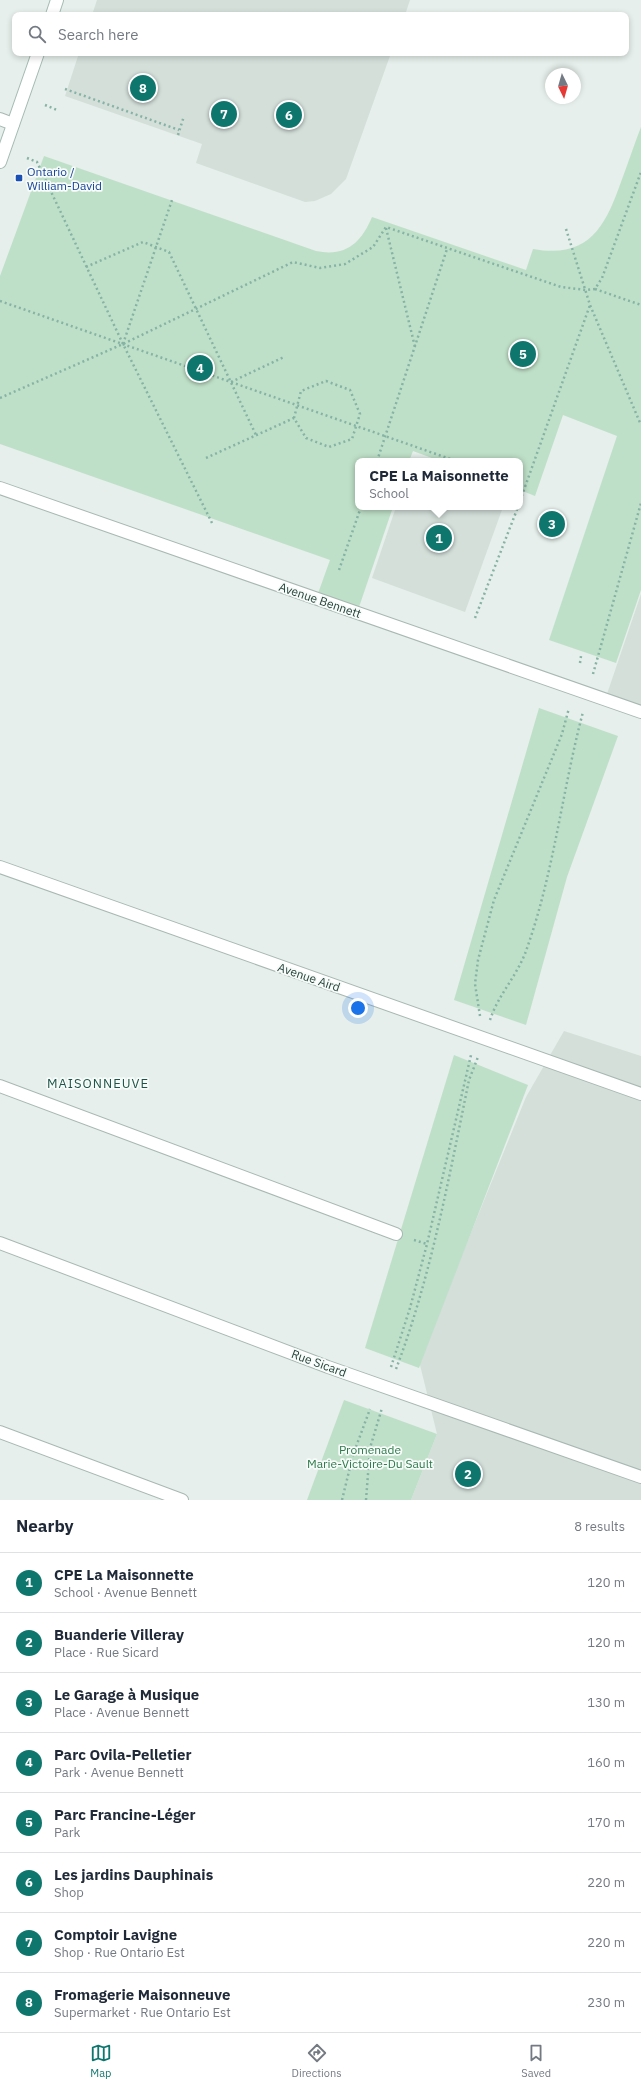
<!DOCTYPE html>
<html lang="en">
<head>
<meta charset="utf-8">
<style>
  body { margin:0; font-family:"IBM Plex Sans",sans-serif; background:#f6f6f7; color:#1f2937 }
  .compass { position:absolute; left:545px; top:68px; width:36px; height:36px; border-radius:50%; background:#fff; box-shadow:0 2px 6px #0003; rotate:175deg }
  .you { position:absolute; left:358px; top:1008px; width:14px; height:14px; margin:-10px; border:3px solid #fff; border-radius:50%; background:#1a73e8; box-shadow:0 0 0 6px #1a73e833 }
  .badge { display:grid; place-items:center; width:26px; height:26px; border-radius:50%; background:#0f766e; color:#fff; font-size:13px; font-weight:700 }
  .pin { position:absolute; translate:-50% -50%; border:2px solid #fff; box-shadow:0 1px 4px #0006 }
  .popup { position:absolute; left:355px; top:458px; width:168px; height:52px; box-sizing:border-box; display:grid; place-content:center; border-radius:8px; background:#fff; filter:drop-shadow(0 1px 3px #0005); font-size:13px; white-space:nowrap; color:#747a83 }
  .popup b { font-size:15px; color:#1f2937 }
  .popup::after { content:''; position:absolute; left:50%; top:100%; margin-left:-8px; border:8px solid transparent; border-top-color:#fff }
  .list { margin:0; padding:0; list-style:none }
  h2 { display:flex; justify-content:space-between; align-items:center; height:52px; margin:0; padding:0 16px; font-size:17px }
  h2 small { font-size:13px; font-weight:400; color:#747a83 }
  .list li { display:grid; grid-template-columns:26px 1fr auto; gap:12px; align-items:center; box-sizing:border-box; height:60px; padding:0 16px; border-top:1px solid #e0e1e3 }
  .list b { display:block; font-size:15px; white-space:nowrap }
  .list p { margin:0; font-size:13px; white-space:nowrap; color:#747a83 }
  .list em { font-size:13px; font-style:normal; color:#747a83 }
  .icon { flex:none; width:22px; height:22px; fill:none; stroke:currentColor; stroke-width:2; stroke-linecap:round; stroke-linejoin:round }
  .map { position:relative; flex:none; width:641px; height:1500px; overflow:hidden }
  .search { position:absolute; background:#fff; box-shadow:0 2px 6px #0003; left:12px; right:12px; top:12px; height:44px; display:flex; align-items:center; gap:10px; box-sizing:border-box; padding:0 14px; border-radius:8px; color:#747a83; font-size:15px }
  .sheet { height:532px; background:#fff }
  nav { display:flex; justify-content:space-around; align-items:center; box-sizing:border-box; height:56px; border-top:1px solid #e0e1e3; background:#fff; font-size:11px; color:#747a83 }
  nav a { display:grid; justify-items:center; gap:2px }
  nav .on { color:#0f766e }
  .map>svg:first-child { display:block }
</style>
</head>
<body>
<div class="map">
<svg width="641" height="1500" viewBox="0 0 641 1500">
  <rect width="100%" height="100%" fill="#e6efeb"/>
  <g fill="#d4dfda">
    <polygon points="97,0 410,0 405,15 92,15"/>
    <polygon points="79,53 391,53 346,179 331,194 315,201 305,202 196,163 202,144 65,96"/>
    <polygon points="396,507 503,507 465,612 372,578"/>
    <polygon points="641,594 641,708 607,694"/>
    <polygon points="564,1031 641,1056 641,1500 411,1500 437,1434 419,1361 526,1097"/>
  </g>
  <g fill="#bfe0c8">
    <path d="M641,127V590L616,663L549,640L617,436L563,415L535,496L520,490V461H440L413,451L409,461H358V507H393L357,613L316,599L330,560L0,444V276L44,156L316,251C346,257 361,243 372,217L526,270L533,249C589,259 605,227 621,182C628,163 634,145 641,127Z"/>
    <polygon points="539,708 618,736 567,877 526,1025 454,1000"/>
    <polygon points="454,1055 528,1085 419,1368 365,1348"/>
    <polygon points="344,1400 437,1434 411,1500 307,1500"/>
  </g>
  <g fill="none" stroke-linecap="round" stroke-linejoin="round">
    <defs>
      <g id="service">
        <polyline points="0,1086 396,1234"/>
        <polyline points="0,1432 182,1500"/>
      </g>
      <g id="minor">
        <polyline points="0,119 13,124"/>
        <polyline points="0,488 641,712"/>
        <polyline points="0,867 641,1094"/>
        <polyline points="0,1243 328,1367 641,1477"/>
      </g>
      <g id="secondary">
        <polyline points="52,15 57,0"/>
        <polyline points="0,162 38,53"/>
      </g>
    </defs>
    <use href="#service" stroke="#a8b8b2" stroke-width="14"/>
    <use href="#minor" stroke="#a8b8b2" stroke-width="14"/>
    <use href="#secondary" stroke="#a4bbb3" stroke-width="14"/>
    <g stroke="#86b3a5" stroke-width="2.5" stroke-dasharray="2 3" stroke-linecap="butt">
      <polyline points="65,89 179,130"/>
      <polyline points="45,105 57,110"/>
      <polyline points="178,135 184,116"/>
      <polyline points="27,158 37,162 123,344 213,525"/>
      <polyline points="386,228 415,347"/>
      <polyline points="566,229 590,305 641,425"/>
      <polyline points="86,267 143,242 169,252 256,435"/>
      <polyline points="595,289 641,305"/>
      <polyline points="0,301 456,461"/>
      <polyline points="123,344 172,200"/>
      <polygon points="326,381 350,390 360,414 352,439 329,447 306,438 294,418 301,391"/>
      <polyline points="231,382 284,357"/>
      <polyline points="0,398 123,344 293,262 320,268 345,264 373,247 386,227 561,287 586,290 595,289 602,278 641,172"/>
      <polyline points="206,458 294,418"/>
      <polyline points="377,461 447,249"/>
      <polyline points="520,484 526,486"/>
      <polyline points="520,501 590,305"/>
      <polyline points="339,570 361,507"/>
      <polyline points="475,618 518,507"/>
      <polyline points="580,663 581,656"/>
      <polyline points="593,674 641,503"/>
      <polyline points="480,1016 475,984 478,960 494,900 562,734 569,708"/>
      <path d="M490,1020C498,995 517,976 526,951C554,873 562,791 583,712"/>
      <polyline points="414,1240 427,1244"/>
      <polyline points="391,1367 410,1308 427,1244 471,1055"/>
      <path d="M396,1369C431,1277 449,1177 469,1080L478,1057"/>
      <polyline points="342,1500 353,1455 370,1409"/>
      <polyline points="366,1500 370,1448 382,1408"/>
    </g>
    <use href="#service" stroke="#fff" stroke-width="12"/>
    <use href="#minor" stroke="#fff" stroke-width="12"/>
    <use href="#secondary" stroke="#fff" stroke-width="12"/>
  </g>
  <rect fill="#1a4fb4" stroke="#f7fbf9" stroke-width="1.5" x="15" y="174" width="8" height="8" rx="2"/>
  <g text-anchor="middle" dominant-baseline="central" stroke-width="3.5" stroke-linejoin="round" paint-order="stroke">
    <g font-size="12" fill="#164399" stroke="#f7fbf9" text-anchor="start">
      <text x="27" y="171">Ontario /<tspan x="27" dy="14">William-David</tspan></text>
    </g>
    <g font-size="12" fill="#24423a" stroke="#f7fbf9">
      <text transform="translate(320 600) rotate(19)">Avenue Bennett</text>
      <text transform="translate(309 977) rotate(19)">Avenue Aird</text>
      <text transform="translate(319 1363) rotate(20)">Rue Sicard</text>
    </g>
    <g font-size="12" fill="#2d7a4b" stroke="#f7fbf9">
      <text x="370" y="1449">Promenade<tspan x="370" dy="14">Marie-Victoire-Du Sault</tspan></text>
    </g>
    <g font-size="13" letter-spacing="1" fill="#1f5548" stroke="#f7fbf9">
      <text x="98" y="1083">MAISONNEUVE</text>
    </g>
  </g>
</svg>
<svg class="compass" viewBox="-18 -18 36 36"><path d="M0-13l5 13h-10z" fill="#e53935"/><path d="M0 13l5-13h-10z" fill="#747a83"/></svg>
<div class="you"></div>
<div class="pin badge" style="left:439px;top:538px">1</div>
<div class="popup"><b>CPE La Maisonnette</b>School</div>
<div class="pin badge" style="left:468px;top:1474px">2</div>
<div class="pin badge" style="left:552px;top:524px">3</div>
<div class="pin badge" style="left:200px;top:368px">4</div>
<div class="pin badge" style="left:523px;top:354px">5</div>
<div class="pin badge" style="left:289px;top:115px">6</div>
<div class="pin badge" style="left:224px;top:114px">7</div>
<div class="pin badge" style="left:143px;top:88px">8</div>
<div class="search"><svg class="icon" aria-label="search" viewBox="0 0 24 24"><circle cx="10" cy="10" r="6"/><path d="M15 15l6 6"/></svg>Search here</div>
</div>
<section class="sheet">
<h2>Nearby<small>8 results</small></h2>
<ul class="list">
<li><span class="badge">1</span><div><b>CPE La Maisonnette</b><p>School · Avenue Bennett</p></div><em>120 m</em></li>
<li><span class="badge">2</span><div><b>Buanderie Villeray</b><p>Place · Rue Sicard</p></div><em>120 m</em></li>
<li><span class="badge">3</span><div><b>Le Garage à Musique</b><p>Place · Avenue Bennett</p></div><em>130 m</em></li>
<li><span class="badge">4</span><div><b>Parc Ovila-Pelletier</b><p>Park · Avenue Bennett</p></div><em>160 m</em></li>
<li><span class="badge">5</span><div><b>Parc Francine-Léger</b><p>Park</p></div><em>170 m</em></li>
<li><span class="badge">6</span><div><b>Les jardins Dauphinais</b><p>Shop</p></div><em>220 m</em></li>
<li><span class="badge">7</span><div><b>Comptoir Lavigne</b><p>Shop · Rue Ontario Est</p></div><em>220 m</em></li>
<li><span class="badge">8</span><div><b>Fromagerie Maisonneuve</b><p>Supermarket · Rue Ontario Est</p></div><em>230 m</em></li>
</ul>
</section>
<nav>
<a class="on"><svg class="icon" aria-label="map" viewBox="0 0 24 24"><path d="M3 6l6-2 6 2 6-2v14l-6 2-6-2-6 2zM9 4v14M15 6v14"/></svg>Map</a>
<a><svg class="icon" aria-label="directions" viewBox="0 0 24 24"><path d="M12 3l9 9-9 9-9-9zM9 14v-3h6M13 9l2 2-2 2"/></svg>Directions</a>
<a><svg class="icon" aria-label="saved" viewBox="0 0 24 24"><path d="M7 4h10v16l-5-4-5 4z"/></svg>Saved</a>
</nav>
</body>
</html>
